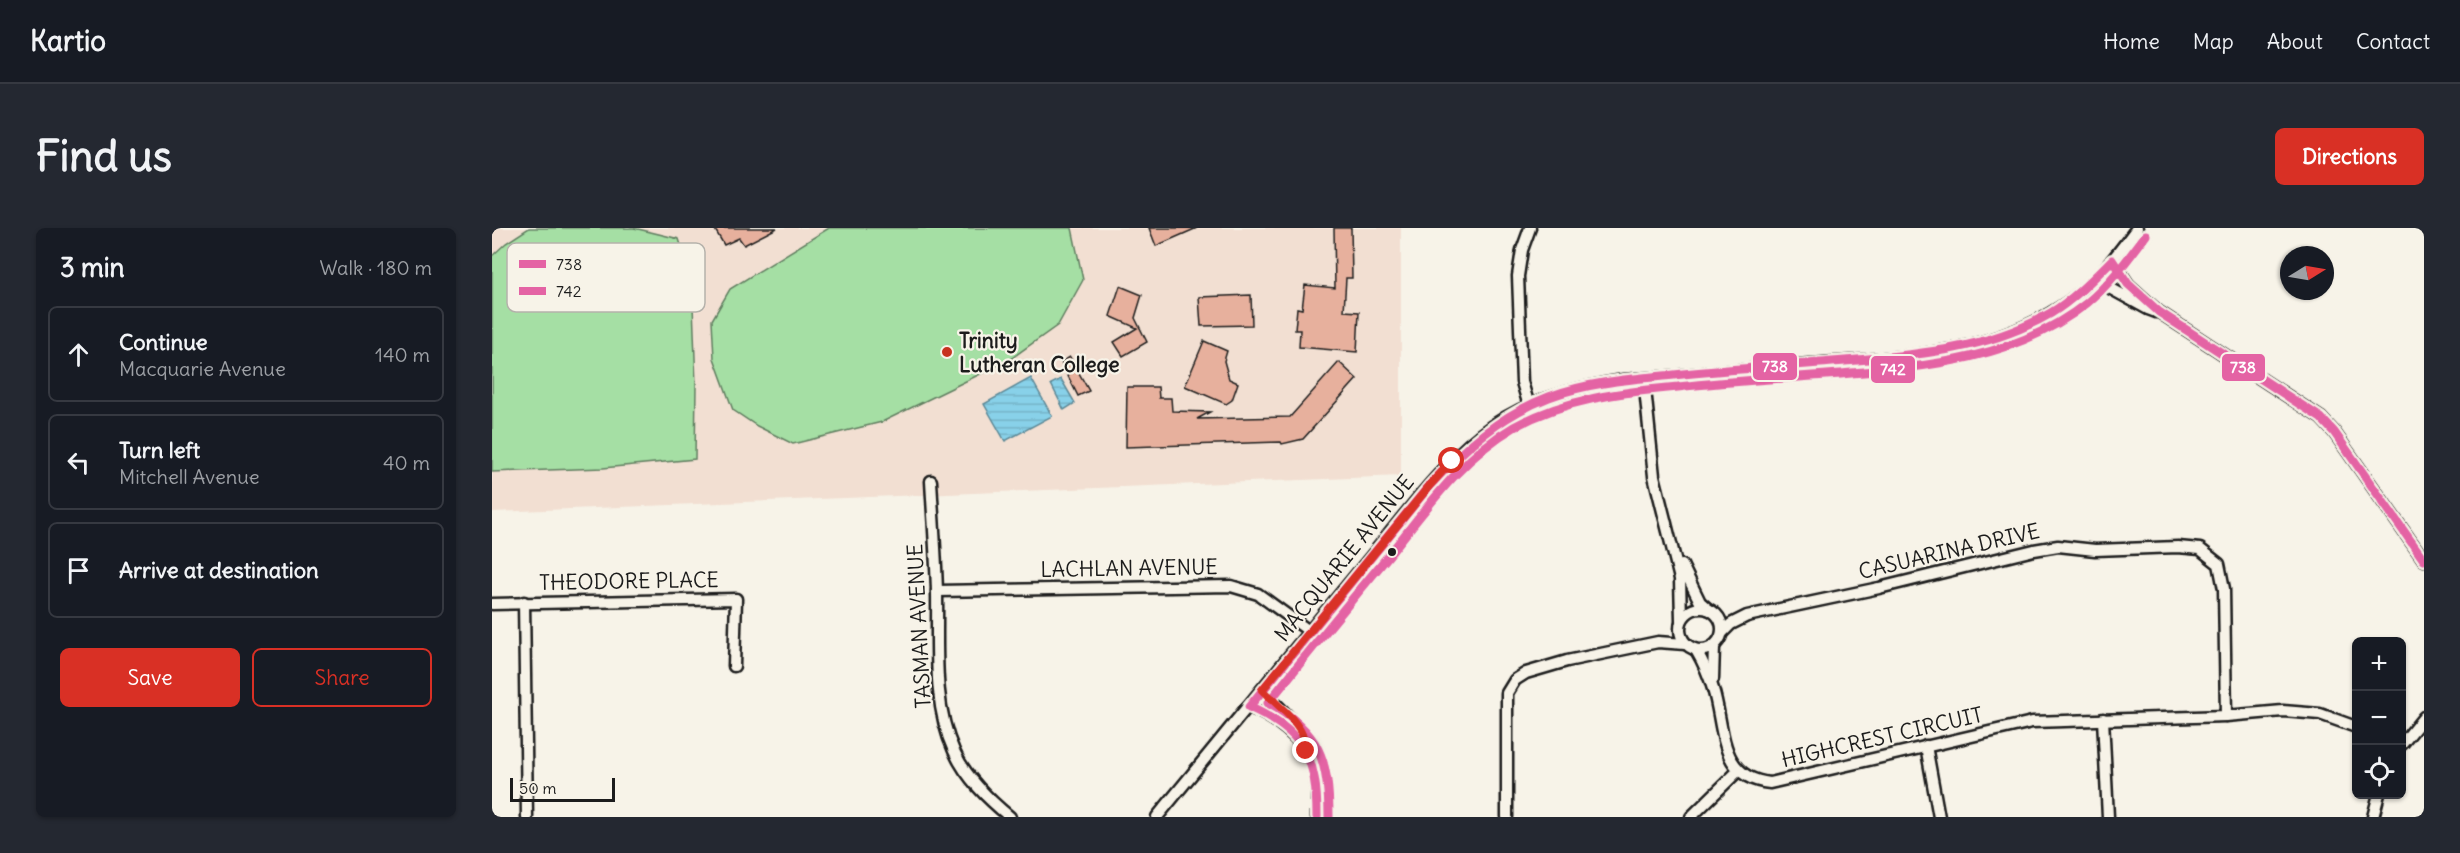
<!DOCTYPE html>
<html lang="en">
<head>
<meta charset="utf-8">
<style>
  body { margin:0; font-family:Delius,sans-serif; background:#242831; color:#f1f3f6 }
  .controls { position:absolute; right:18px; bottom:18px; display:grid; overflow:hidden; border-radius:9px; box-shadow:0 2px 4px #0004 }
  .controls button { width:54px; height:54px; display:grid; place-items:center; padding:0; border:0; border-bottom:2px solid #363941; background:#171b24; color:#f1f3f6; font:30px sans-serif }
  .compass { position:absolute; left:1788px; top:18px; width:54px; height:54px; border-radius:50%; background:#171b24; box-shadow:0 2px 4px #0004; rotate:79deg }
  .scale { position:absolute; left:18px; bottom:15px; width:105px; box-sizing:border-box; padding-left:6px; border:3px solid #1c1c1c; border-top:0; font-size:16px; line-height:21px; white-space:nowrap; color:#1c1c1c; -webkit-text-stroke:4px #f7f3e8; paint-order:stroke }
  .stop { position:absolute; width:18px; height:18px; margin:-14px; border:4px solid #d93025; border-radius:50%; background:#fff }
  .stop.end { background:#d93025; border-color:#fff; box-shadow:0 2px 6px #0008 }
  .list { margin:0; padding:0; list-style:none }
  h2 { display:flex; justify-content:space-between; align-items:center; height:78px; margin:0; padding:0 24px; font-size:26px }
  h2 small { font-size:20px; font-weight:400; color:#9ea1a6 }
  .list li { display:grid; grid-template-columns:39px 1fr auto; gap:18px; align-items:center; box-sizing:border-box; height:96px; margin:0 12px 12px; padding:0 12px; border:2px solid #363941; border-radius:9px }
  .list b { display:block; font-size:22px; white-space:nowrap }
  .list p { margin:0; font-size:20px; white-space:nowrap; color:#9ea1a6 }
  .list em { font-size:20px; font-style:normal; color:#9ea1a6 }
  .actions { display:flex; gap:12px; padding:18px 24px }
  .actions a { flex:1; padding:14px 0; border:2px solid #d93025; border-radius:9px; text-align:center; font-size:21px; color:#d93025 }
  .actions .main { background:#d93025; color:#fff }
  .icon { flex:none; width:33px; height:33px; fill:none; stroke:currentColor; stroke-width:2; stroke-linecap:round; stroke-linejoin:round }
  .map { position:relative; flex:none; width:1932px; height:589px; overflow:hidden; border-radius:9px }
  header { display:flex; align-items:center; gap:36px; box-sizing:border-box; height:84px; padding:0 30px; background:#171b24; border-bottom:2px solid #363941 }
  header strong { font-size:28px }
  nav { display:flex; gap:33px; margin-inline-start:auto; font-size:21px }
  .intro { display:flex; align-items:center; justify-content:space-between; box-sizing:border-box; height:144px; padding:0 36px }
  h1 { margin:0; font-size:42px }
  .button { padding:15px 27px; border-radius:9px; background:#d93025; color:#fff; font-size:21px; font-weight:700 }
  main { display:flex; gap:36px; padding:0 36px }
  aside { flex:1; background:#171b24; border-radius:9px; box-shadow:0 2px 4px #0004 }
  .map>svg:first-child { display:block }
</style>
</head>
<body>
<header>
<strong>Kartio</strong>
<nav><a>Home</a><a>Map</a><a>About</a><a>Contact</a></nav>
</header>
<div class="intro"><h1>Find us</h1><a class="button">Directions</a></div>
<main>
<aside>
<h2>3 min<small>Walk · 180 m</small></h2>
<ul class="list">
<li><svg class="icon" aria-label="ahead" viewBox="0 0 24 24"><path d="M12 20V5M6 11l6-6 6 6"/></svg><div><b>Continue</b><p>Macquarie Avenue</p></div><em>140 m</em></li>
<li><svg class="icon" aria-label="left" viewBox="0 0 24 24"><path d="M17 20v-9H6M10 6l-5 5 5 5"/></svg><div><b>Turn left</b><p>Mitchell Avenue</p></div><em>40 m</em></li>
<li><svg class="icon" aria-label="arrive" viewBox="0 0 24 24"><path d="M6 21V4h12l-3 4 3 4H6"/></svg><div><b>Arrive at destination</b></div></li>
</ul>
<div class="actions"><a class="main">Save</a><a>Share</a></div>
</aside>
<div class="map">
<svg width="1932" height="589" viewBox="0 0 1932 589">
  <defs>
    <pattern id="water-rules" width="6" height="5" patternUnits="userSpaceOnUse" patternTransform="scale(1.5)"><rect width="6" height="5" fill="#88d1e9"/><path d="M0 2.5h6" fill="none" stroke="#75b3c7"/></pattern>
  </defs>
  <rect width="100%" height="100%" fill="#f7f3e8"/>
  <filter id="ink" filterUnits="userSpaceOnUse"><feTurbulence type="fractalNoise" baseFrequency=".0167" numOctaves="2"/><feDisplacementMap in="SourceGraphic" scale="12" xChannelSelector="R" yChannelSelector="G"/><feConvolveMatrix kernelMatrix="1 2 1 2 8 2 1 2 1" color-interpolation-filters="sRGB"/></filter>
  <g filter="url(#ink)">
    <polygon fill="#f2dfd2" points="0,0 909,0 909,248 0,284"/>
    <g fill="#a5dfa4" stroke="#607e60" stroke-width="1.5">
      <polygon points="37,0 142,0 187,11 200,51 204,157 203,231 111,240 0,244 0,28 14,15"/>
      <polygon points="337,0 580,0 591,52 566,97 517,132 390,194 301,216 265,198 241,182 222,130 220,92 238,61"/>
    </g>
    <g fill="url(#water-rules)" stroke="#5d8997" stroke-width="1.5">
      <polygon points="539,150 560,188 513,213 492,176"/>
      <polygon points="569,151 583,175 572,182 559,156"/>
    </g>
    <g fill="#e7b09d" stroke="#1c1c1c" stroke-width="1.5">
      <polygon points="222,0 285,0 252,17 247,10 232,17"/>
      <polygon points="657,0 705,0 664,18"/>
      <polygon points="842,0 859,0 860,50 854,50 852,83 867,84 865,124 807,119 808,102 803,102 805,80 810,81 813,57 843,60"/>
      <polygon points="628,58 650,67 643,90 655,114 631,128 622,114 645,100 618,88"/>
      <polygon points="759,67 760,97 709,98 707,69"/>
      <polygon points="712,113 735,123 732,133 737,151 746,155 740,172 734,176 693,158"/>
      <polygon points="578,129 597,163 586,168 569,134"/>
      <polygon points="847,134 865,151 811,211 790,216 789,214 634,219 635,159 666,159 667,170 679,170 680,183 718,184 705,191 798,189"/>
    </g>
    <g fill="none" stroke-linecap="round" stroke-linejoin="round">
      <defs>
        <g id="street">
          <polyline points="1620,32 1636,56 1667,84 1829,190 1842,204 1932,332"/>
          <polyline points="1603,52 1656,81 1664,84"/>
          <polyline points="1152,151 1162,248 1188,351 1189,392"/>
          <polyline points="1037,178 1030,154 1026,48 1030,22 1038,0"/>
          <path d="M439,253C441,290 444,327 445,364C446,416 440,475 462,523C474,550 496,571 518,589"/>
          <polyline points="1190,337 1208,374 1216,381"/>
          <polyline points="445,363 739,358 766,366 817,403"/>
          <polyline points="32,374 35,589"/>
          <polyline points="0,376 244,371 242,438"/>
          <circle cx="1209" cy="401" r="21"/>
          <polyline points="1230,405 1239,396 1255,388 1387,360 1542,322 1566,318 1603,322 1686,319 1708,321 1727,336 1732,361 1734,488"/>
          <path d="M1204,422C1211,434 1217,447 1221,461C1233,499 1226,550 1278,555L1540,494L1734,488L1791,483L1828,486L1864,499"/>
          <polyline points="1221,451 1222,418"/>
          <polyline points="770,462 807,499 814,520"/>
          <path d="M757,479C782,489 812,510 821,538C826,554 825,572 825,589"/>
          <polyline points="1611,491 1616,589"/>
          <polyline points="1910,516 1932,489"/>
          <polyline points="1434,518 1447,589"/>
          <path d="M665,589C732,507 799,425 867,343C906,297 941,245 988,207C1029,174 1080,160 1131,152C1193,147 1255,142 1317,136C1407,129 1501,128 1577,73C1605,53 1625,27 1645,0"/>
          <polyline points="1015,589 1015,465 1023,452 1034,445 1075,433 1166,414 1193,416"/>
          <polyline points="1199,589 1247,542"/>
          <polyline points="1881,589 1887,566"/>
        </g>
      </defs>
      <use href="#street" stroke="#1c1c1c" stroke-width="15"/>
      <use href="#street" stroke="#f7f3e8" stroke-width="10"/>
      <defs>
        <path id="bus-1" d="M825,589C825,530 813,504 757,479L938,257C972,220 1009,187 1057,169C1096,154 1140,151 1182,147C1239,141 1296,138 1353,133C1424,127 1496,122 1559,85C1582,71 1601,51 1620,32L1636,56L1667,84L1829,190L1842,204L1932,332"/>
        <path id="bus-2" d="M837,589C837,533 828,503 776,475C816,425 856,376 897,327C934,281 970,229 1022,199C1073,171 1129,164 1186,159C1240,153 1295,150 1349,146C1435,139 1525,131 1595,75C1618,56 1636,31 1654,7"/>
      </defs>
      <use href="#bus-1" stroke="#f7f3e8" stroke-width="14"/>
      <use href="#bus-2" stroke="#f7f3e8" stroke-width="14"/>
      <use href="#bus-1" stroke="#e463a4" stroke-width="9"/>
      <use href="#bus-2" stroke="#e463a4" stroke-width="9"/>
    </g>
  </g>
  <g fill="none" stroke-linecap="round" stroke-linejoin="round" filter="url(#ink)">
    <path stroke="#d93025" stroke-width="8" d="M814,523C814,497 787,479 770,462L938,257L960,233"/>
  </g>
  <circle fill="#c8321e" stroke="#f7f3e8" stroke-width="2" cx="455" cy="124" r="6"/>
  <circle fill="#1c1c1c" stroke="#f7f3e8" stroke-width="2" cx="900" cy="324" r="5"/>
  <g text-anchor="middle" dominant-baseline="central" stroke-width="4.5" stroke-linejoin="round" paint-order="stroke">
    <g font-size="21" font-weight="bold" fill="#1c1c1c" stroke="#f7f3e8" text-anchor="start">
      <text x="467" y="112">Trinity<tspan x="467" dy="24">Lutheran College</tspan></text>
    </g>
    <g font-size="21" fill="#1c1c1c" stroke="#f7f3e8">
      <text transform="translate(1457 323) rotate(-13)">CASUARINA DRIVE</text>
      <text transform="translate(852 330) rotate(-51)">MACQUARIE AVENUE</text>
      <text transform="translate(637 340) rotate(-1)">LACHLAN AVENUE</text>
      <text transform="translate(137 353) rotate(-1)">THEODORE PLACE</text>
      <text transform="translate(427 398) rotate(-93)">TASMAN AVENUE</text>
      <text transform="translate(1390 509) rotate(-13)">HIGHCREST CIRCUIT</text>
    </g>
  </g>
  <rect x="15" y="15" width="198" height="69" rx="9" fill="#f7f3e8" stroke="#b5b2ab" stroke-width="1.5"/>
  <rect x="27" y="32" width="27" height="8" fill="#e463a4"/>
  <rect x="27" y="59" width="27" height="8" fill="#e463a4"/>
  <g font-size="16" fill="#1c1c1c">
    <text x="64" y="42">738</text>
    <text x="64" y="69">742</text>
  </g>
  <g stroke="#f7f3e8" stroke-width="2">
    <rect x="1260" y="124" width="46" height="29" rx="6" fill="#e463a4"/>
    <rect x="1729" y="125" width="45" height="29" rx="6" fill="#e463a4"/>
    <rect x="1378" y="127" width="46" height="29" rx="6" fill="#e463a4"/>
  </g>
  <g font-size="16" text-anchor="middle" font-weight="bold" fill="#fff">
    <text x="1283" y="144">738</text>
    <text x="1751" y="145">738</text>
    <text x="1401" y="147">742</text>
  </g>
</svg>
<div class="controls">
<button>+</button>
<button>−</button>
<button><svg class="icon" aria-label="locate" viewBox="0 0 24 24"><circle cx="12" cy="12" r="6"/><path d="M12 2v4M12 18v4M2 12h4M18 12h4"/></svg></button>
</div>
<svg class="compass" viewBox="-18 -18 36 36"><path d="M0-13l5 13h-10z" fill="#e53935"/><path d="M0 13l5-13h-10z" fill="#9ea1a6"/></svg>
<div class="scale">50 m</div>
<div class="stop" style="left:960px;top:233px"></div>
<div class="stop end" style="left:814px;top:523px"></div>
</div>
</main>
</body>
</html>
